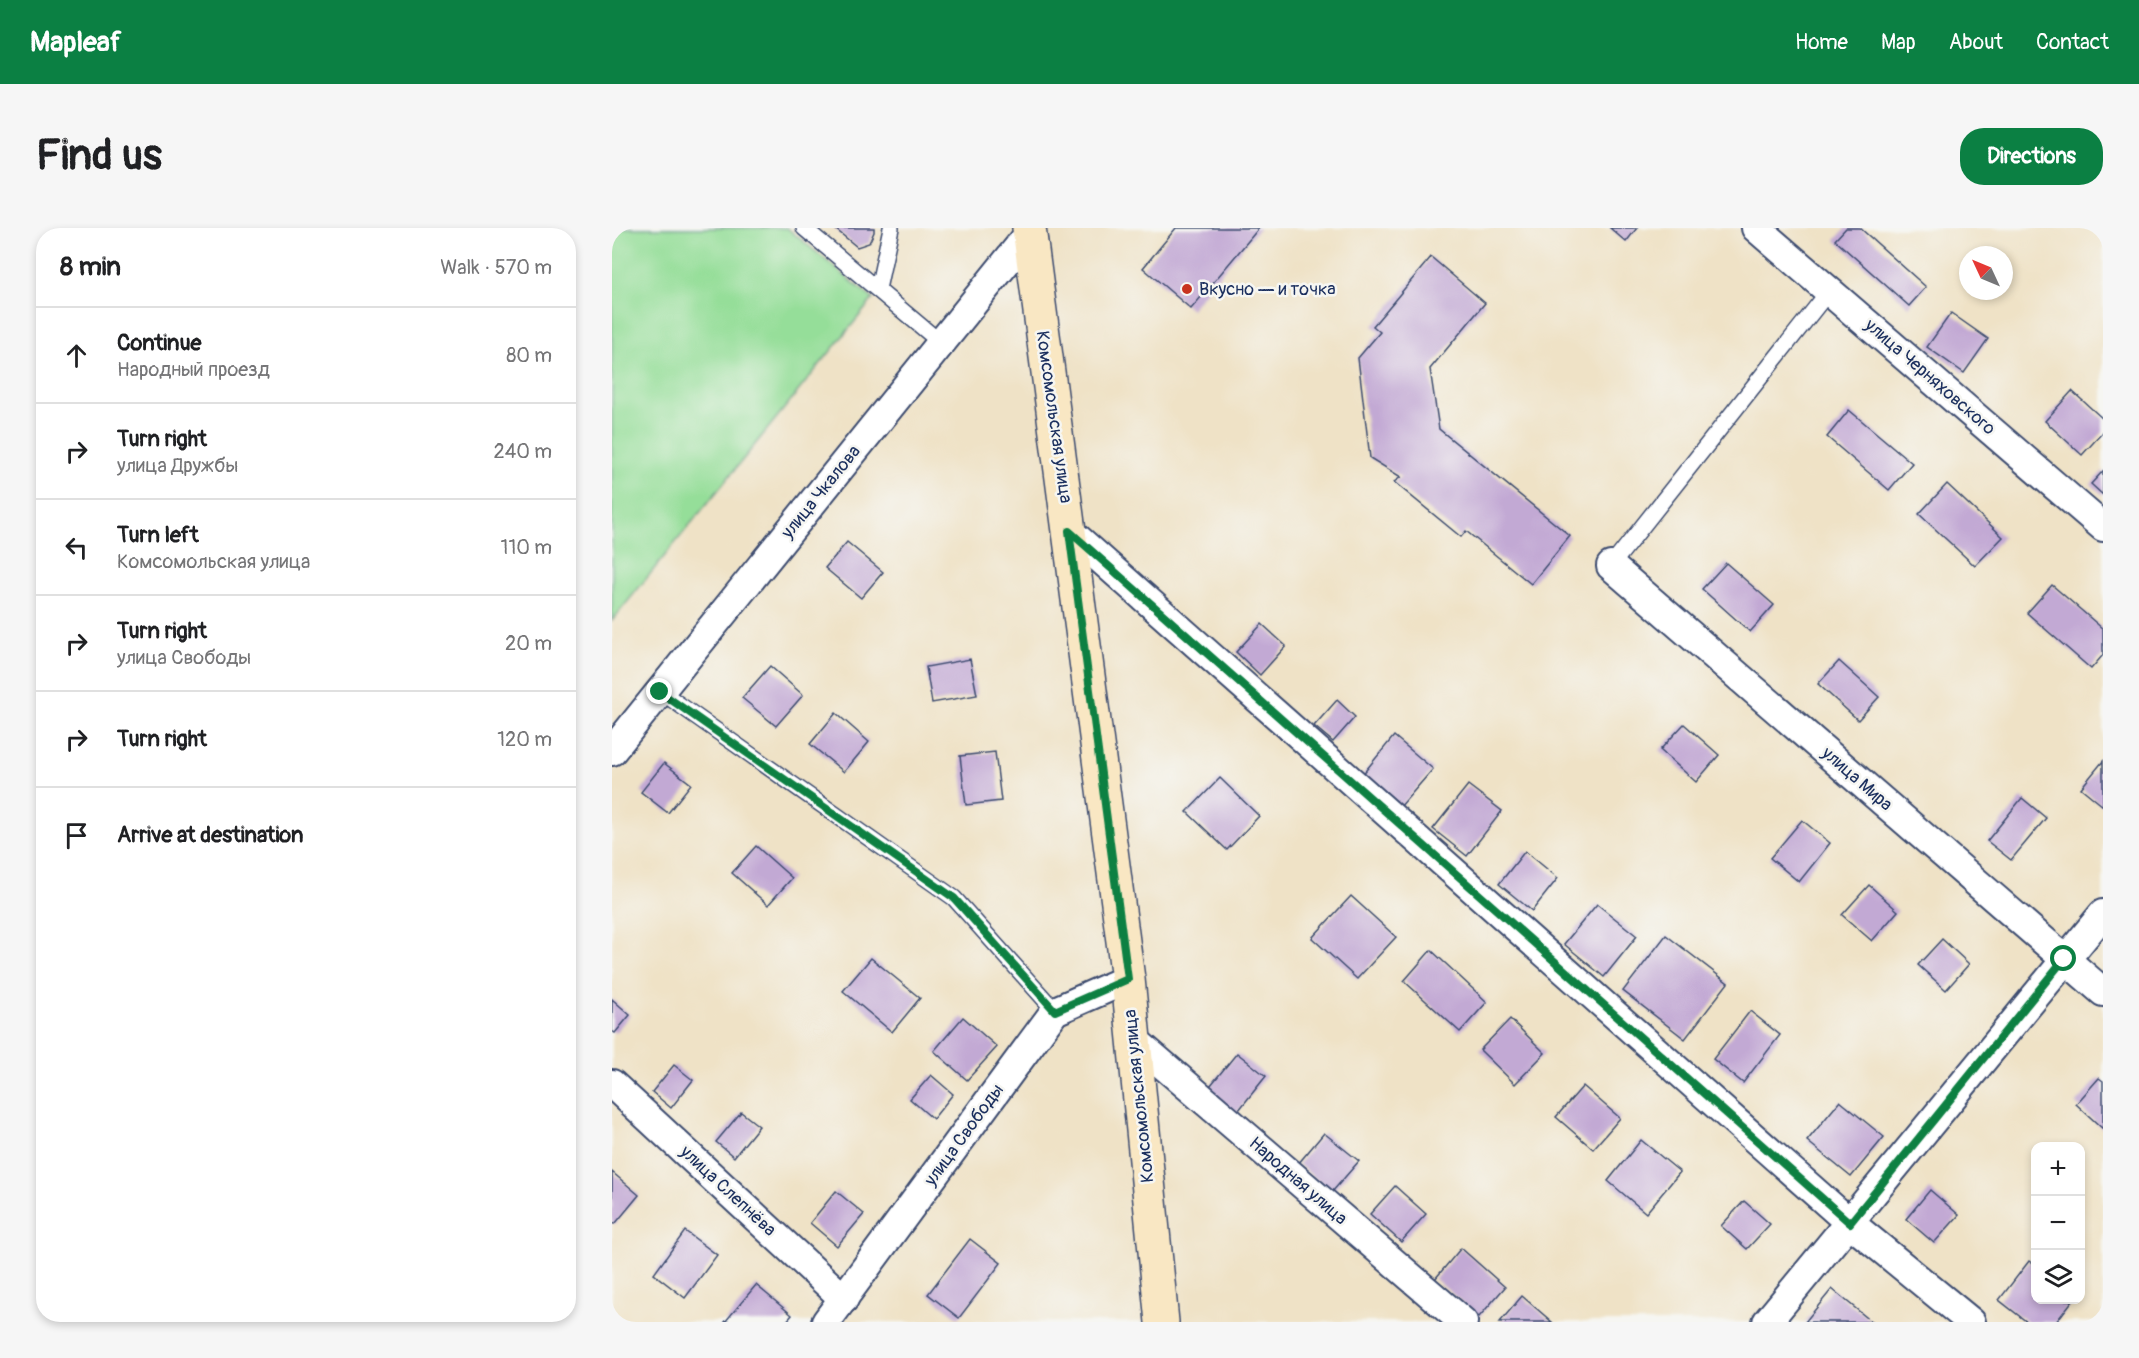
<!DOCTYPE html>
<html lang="en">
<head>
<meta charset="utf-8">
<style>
  body { margin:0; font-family:Pangolin,sans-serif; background:#f6f6f6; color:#202124 }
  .controls { position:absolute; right:18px; bottom:18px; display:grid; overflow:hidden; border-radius:12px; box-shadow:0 3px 9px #0003 }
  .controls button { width:54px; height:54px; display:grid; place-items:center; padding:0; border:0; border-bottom:2px solid #e0e0e0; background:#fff; color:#202124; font:30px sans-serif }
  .compass { position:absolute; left:1347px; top:18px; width:54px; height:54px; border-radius:50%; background:#fff; box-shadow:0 3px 9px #0003; rotate:314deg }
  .stop { position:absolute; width:18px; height:18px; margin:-14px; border:4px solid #0b8043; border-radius:50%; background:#fff }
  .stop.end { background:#0b8043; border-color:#fff; box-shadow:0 2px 6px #0008 }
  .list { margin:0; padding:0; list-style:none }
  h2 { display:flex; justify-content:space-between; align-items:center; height:78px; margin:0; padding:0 24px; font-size:26px }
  h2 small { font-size:20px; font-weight:400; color:#757577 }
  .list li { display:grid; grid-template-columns:39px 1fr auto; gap:18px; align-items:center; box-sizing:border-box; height:96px; padding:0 24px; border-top:2px solid #e0e0e0 }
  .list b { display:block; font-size:22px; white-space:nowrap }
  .list p { margin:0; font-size:20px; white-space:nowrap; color:#757577 }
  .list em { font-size:20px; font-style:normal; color:#757577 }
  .icon { flex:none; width:33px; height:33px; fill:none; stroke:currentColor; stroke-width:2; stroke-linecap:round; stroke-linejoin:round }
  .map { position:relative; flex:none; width:1491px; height:1094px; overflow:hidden; border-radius:24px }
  header { display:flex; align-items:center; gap:36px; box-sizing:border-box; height:84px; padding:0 30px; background:#0b8043; color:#fff }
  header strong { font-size:28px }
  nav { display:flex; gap:33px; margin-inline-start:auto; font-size:21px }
  .intro { display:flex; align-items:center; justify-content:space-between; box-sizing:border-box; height:144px; padding:0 36px }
  h1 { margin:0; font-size:42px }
  .button { padding:15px 27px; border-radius:24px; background:#0b8043; color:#fff; font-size:21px; font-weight:700 }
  main { display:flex; gap:36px; padding:0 36px }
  aside { flex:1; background:#fff; border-radius:24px; box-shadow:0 3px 9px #0003 }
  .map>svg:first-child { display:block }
</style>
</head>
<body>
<header>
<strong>Mapleaf</strong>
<nav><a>Home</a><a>Map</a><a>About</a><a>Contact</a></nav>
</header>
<div class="intro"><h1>Find us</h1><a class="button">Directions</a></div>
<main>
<aside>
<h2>8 min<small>Walk · 570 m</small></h2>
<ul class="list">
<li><svg class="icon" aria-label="ahead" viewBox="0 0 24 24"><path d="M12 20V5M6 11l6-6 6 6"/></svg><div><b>Continue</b><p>Народный проезд</p></div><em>80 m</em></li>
<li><svg class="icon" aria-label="right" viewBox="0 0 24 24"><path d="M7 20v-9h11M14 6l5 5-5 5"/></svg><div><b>Turn right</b><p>улица Дружбы</p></div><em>240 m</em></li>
<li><svg class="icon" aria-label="left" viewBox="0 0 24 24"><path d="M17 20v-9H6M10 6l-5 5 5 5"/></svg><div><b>Turn left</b><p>Комсомольская улица</p></div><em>110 m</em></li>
<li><svg class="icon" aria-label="right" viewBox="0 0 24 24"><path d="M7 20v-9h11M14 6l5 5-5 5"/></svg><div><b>Turn right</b><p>улица Свободы</p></div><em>20 m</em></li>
<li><svg class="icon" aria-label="right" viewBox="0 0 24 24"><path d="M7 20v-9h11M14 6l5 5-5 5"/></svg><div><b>Turn right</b></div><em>120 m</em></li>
<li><svg class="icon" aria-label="arrive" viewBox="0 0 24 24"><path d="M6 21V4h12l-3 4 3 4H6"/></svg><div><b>Arrive at destination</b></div></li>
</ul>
</aside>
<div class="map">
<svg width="1491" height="1094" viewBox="0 0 1491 1094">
  <rect width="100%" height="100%" fill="#f6f6f2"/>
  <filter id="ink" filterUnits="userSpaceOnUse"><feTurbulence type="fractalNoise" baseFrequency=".0167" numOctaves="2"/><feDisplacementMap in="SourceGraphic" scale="12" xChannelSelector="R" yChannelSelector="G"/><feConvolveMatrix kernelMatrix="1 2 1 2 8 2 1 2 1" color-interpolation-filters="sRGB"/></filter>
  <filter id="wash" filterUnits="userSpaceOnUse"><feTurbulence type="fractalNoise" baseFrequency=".008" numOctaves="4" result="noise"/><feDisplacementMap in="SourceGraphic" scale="24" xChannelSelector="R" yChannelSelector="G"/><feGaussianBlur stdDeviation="1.35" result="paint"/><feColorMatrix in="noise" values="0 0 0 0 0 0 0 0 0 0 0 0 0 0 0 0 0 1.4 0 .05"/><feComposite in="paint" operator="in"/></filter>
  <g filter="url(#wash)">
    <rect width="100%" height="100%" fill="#efe2c6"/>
    <polygon fill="#95de99" stroke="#58867c" stroke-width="1.5" points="0,0 175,0 261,71 0,393"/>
    <g id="blocks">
      <g fill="#c2a9d4">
        <polygon points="222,0 262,0 262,4 257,15 245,19"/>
        <polygon points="564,0 647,0 579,81 531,40"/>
        <polygon points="998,0 1025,0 1014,14"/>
        <polygon points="1234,0 1248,0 1314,59 1297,78 1223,12"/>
        <polygon points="819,29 873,75 818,141 827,201 958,308 919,356 854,303 849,309 782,254 789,249 758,230 746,130 768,104 761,98"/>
        <polygon points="1339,85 1376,111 1352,145 1315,119"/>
        <polygon points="1460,163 1491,191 1491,204 1470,227 1433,193"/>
        <polygon points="1237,182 1300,235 1277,262 1215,209"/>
        <polygon points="1491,243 1491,267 1479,256"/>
        <polygon points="1335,256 1391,309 1363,338 1307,286"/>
        <polygon points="235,314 271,344 249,370 213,340"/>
        <polygon points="1114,335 1162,377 1138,404 1090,361"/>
        <polygon points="1440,357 1491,401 1491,427 1479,441 1415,385"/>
        <polygon points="650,396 674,418 648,447 624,424"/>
        <polygon points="358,431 365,467 320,475 314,439"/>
        <polygon points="1227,433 1267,469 1246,492 1206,456"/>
        <polygon points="158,438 191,467 164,498 130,470"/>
        <polygon points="725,472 743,489 721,514 702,498"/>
        <polygon points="224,485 257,514 232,544 198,516"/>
        <polygon points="1072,496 1107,527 1084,554 1048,522"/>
        <polygon points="782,508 821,541 788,579 750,547"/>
        <polygon points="383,524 389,573 354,577 348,528"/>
        <polygon points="1491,533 1491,578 1469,560"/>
        <polygon points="52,535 79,556 56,585 29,564"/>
        <polygon points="608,550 647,588 615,622 575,584"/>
        <polygon points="856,557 890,583 855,628 821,601"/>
        <polygon points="1410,570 1434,590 1399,632 1375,613"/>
        <polygon points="1190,592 1218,615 1187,654 1158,630"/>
        <polygon points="144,618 180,650 156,677 120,645"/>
        <polygon points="913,623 946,650 920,683 887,656"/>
        <polygon points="1257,657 1286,683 1260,713 1230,687"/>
        <polygon points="739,668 784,709 745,751 700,710"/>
        <polygon points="985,676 1025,708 992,749 952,716"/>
        <polygon points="1054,707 1116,755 1073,811 1011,763"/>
        <polygon points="1330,711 1357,736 1334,762 1306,737"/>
        <polygon points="819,722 875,774 848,804 792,753"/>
        <polygon points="259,730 308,770 280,804 231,763"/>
        <polygon points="0,771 18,787 3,805 0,803"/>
        <polygon points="1138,783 1168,807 1131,855 1101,831"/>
        <polygon points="351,789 385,819 355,852 322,823"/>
        <polygon points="898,791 933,825 903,856 868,822"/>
        <polygon points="625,825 654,848 623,887 594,863"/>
        <polygon points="62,837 81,852 59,880 40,864"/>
        <polygon points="319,847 341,866 321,891 298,871"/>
        <polygon points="1487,850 1491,853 1491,901 1464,876"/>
        <polygon points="971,858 1008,890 981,921 944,889"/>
        <polygon points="1228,873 1272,909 1239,949 1195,913"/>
        <polygon points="129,884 147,898 122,929 104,914"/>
        <polygon points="712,905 747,933 720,964 686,936"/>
        <polygon points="1029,912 1068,944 1034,985 996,953"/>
        <polygon points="0,944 27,967 3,996 0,994"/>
        <polygon points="783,958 814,986 789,1014 758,986"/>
        <polygon points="1318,962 1347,987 1322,1015 1294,991"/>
        <polygon points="224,963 252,986 225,1018 198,995"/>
        <polygon points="1132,973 1158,996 1135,1021 1109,998"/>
        <polygon points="73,1003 105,1027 73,1070 42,1046"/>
        <polygon points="358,1011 389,1035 347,1090 316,1066"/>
        <polygon points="849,1020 893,1059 867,1089 823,1051"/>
        <polygon points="1417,1033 1424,1038 1424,1072 1461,1072 1444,1094 1415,1094 1387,1072"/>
        <polygon points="144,1057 180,1087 174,1094 113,1094"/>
        <polygon points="1220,1061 1260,1094 1193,1094"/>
        <polygon points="910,1068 940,1094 888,1094"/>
      </g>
    </g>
  </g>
  <g filter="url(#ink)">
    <use href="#blocks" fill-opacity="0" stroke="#3b4a6e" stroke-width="1.5"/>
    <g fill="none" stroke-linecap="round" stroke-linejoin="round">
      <defs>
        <g id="lane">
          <polyline points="192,0 329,115"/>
          <polyline points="266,61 279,0"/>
          <polyline points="999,338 1217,63"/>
          <polyline points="48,463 342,670 443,783"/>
        </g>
        <g id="street">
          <polyline points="1144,0 1491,299"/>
          <polyline points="457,303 1238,995 1359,1094"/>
          <polyline points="999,338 1491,764"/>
          <polyline points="0,523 417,6"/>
          <polyline points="521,811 851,1094"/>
          <polyline points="0,856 232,1071"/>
          <polyline points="214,1094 443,783 516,751"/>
          <polyline points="1155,1094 1491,686"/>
        </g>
        <polyline id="secondary" points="417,0 516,751 550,1094"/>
      </defs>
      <use href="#lane" stroke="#3b4a6e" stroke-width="18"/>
      <use href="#street" stroke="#3b4a6e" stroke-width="32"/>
      <use href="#secondary" stroke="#3b4a6e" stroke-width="36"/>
      <use href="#lane" stroke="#fff" stroke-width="15"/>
      <use href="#street" stroke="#fff" stroke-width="28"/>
      <use href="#secondary" stroke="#f9e7c3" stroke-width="33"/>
    </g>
  </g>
  <g fill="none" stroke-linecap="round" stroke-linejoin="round" filter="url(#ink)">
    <polyline stroke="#0b8043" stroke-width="8" points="48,464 342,670 443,783 516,751 457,303 1238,995 1452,731"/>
  </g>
  <circle fill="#c8321e" stroke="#f6f6f2" stroke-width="2" cx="575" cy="61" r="6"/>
  <g text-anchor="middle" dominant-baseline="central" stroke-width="5" stroke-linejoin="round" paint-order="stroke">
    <g font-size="18" fill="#1b2f5e" stroke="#f6f6f2" text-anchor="start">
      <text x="587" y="61">Вкусно — и точка</text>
    </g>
    <g font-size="18" fill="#1b2f5e" stroke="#f6f6f2">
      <text transform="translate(1318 149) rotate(41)">улица Черняховского</text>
      <text transform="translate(442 189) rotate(82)">Комсомольская улица</text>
      <text transform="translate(209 264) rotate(-51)">улица Чкалова</text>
      <text transform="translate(1245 551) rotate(41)">улица Мира</text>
      <text transform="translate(527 868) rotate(-96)">Комсомольская улица</text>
      <text transform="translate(352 907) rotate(-54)">улица Свободы</text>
      <text transform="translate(686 953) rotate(41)">Народная улица</text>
      <text transform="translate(116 963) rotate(43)">улица Слепнёва</text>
    </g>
  </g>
</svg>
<div class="controls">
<button>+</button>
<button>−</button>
<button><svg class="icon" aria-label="layers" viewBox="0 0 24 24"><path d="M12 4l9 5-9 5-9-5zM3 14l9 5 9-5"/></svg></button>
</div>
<svg class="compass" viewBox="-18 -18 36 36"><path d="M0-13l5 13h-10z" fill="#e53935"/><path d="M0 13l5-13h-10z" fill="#757577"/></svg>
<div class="stop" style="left:1452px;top:731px"></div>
<div class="stop end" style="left:48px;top:464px"></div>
</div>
</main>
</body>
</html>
